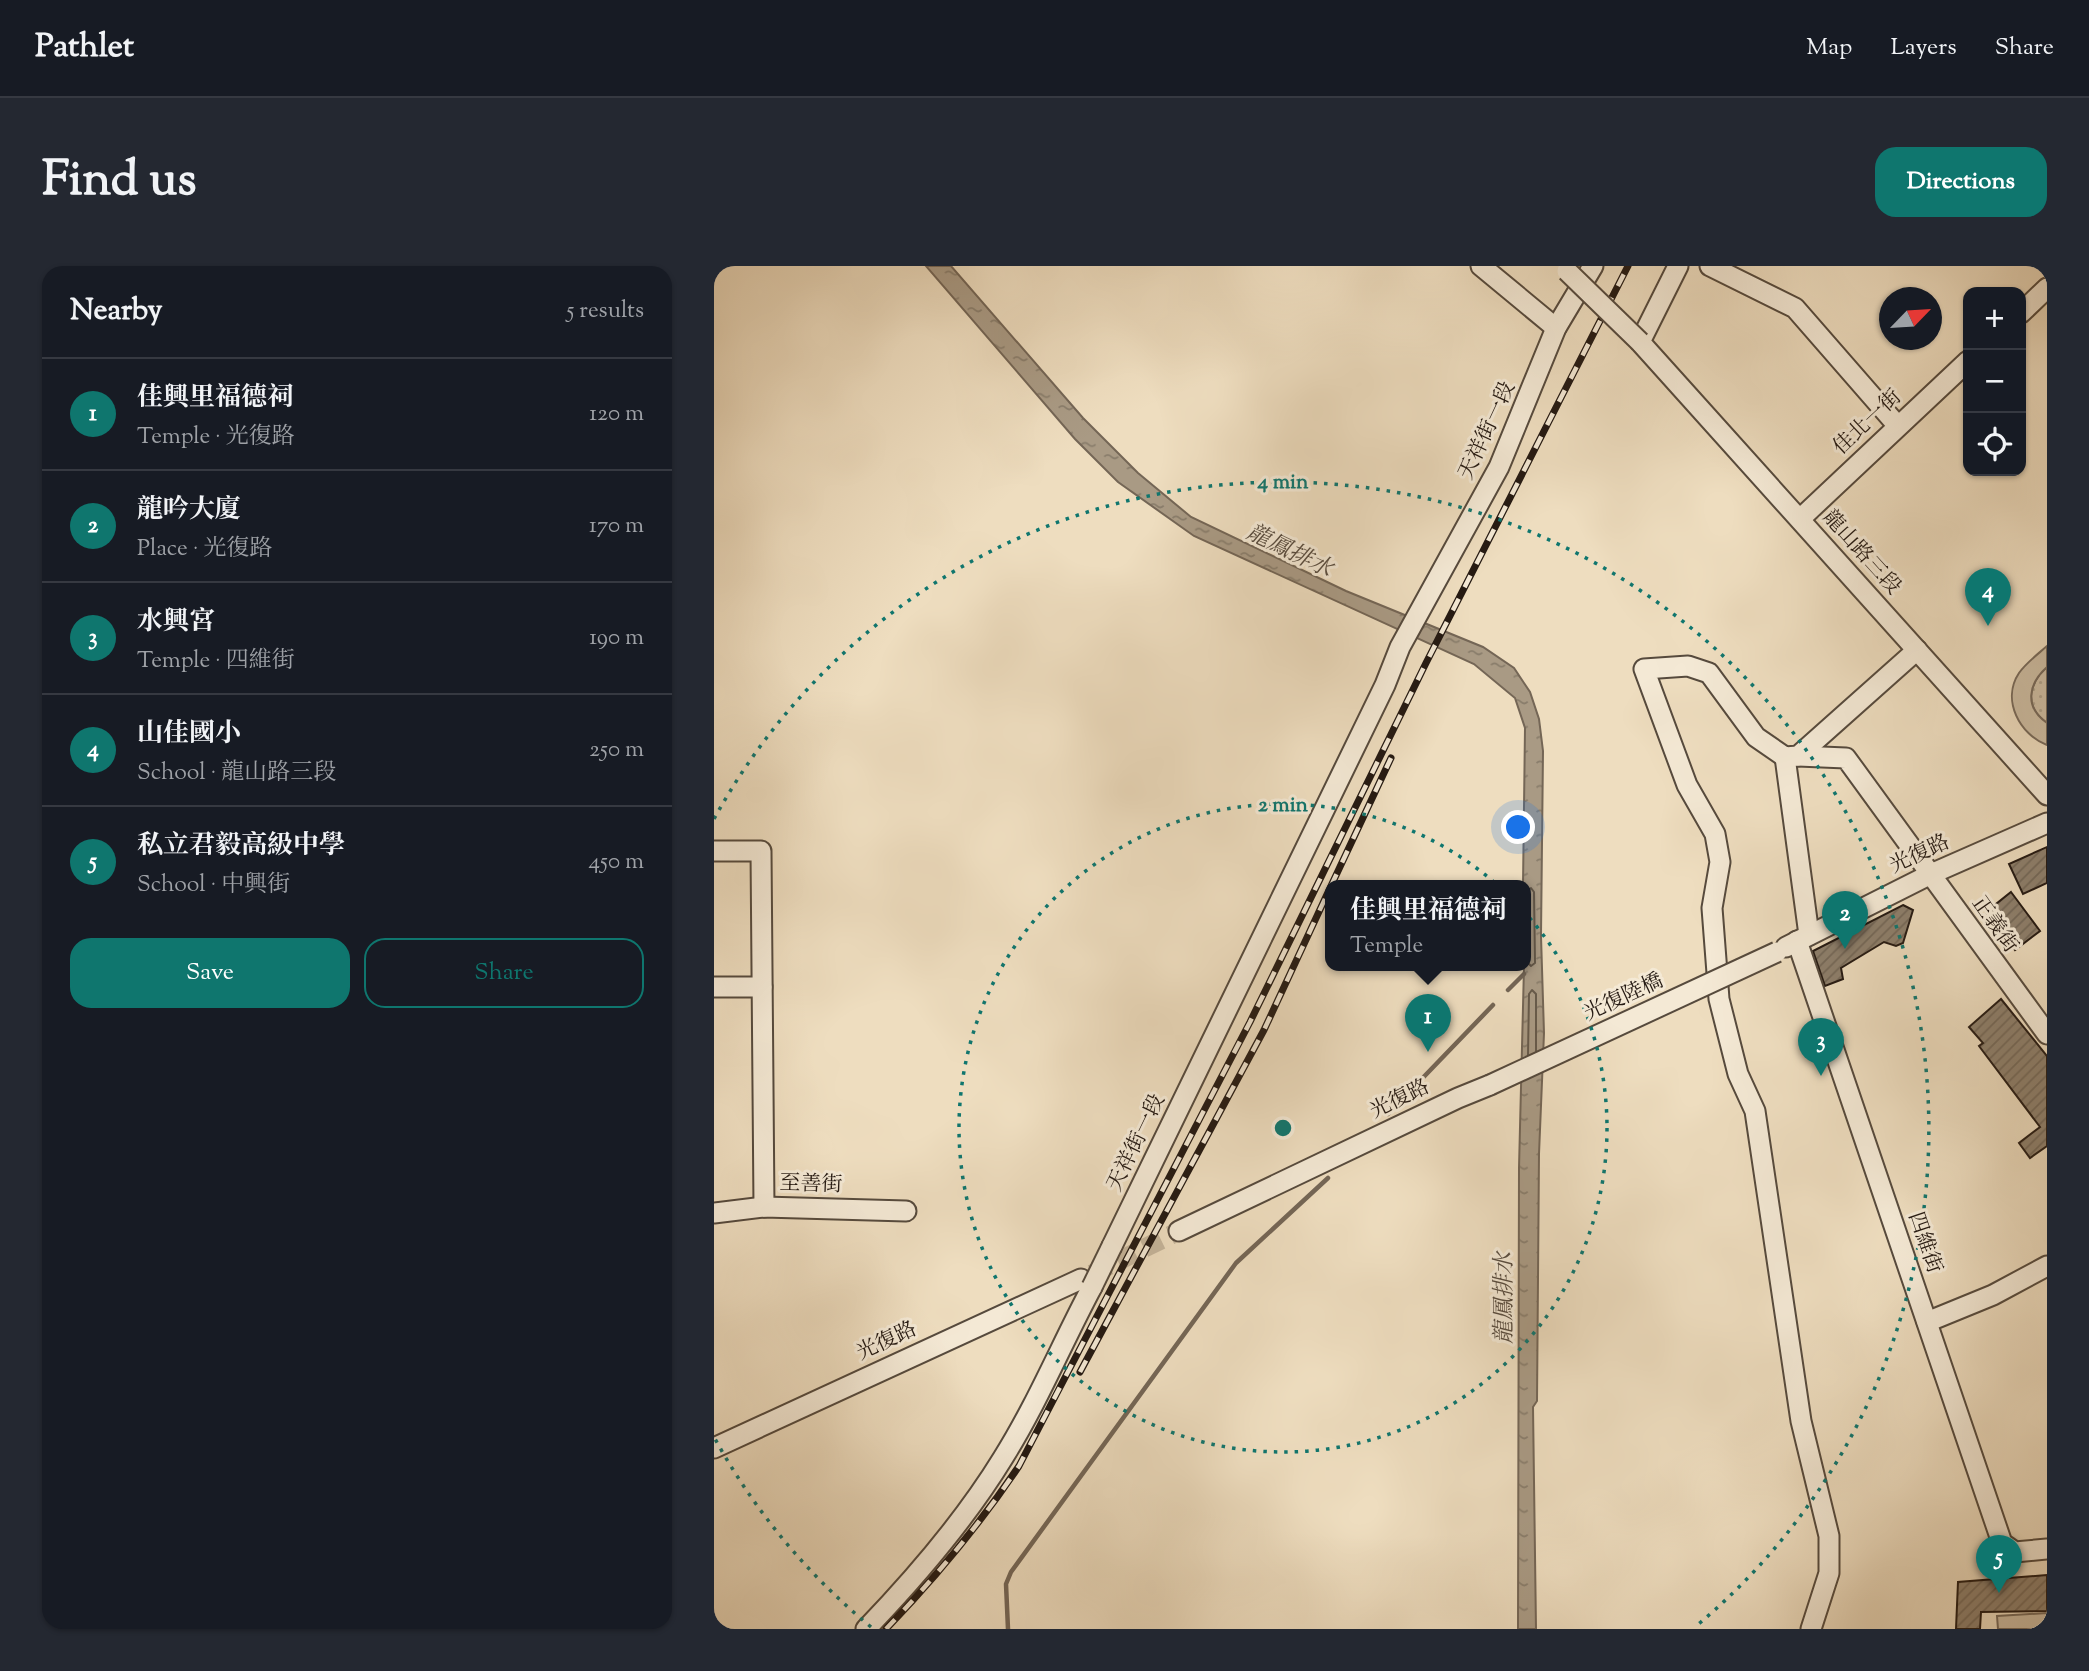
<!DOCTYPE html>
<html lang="en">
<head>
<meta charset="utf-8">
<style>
  body { margin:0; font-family:"Sorts Mill Goudy","Noto Serif TC",serif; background:#242831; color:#f1f3f6 }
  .controls { position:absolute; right:21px; top:21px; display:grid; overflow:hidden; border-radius:14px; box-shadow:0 2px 5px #0004 }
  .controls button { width:63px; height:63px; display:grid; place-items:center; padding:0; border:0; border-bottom:2px solid #363941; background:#171b24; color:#f1f3f6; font:35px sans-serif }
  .compass { position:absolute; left:1165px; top:21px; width:63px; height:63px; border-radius:50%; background:#171b24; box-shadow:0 2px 5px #0004; rotate:65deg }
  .you { position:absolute; left:805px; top:562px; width:24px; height:24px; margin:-18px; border:5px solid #fff; border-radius:50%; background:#1a73e8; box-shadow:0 0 0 10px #1a73e833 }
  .badge { display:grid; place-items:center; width:46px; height:46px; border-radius:50%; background:#0f766e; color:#fff; font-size:23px; font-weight:700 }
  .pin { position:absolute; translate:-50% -58px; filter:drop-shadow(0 2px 4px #0008) }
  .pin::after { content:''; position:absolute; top:37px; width:24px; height:21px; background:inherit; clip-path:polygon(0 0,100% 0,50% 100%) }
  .popup { position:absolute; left:611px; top:614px; width:206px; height:91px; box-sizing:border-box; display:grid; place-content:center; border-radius:14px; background:#171b24; filter:drop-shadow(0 2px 5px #0005); font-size:23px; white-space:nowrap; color:#9ea1a6 }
  .popup b { font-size:26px; color:#f1f3f6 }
  .popup::after { content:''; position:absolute; left:50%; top:100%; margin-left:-14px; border:14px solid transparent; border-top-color:#171b24 }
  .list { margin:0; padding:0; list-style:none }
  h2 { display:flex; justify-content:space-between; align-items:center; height:91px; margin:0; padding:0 28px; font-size:30px }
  h2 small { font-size:23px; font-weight:400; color:#9ea1a6 }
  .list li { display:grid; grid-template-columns:46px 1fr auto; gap:21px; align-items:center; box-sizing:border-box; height:112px; padding:0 28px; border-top:2px solid #363941 }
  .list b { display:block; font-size:26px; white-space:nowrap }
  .list p { margin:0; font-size:23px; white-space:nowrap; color:#9ea1a6 }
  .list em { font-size:23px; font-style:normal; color:#9ea1a6 }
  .actions { display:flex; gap:14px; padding:21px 28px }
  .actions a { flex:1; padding:16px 0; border:2px solid #0f766e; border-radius:21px; text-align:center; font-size:24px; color:#0f766e }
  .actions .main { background:#0f766e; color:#fff }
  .icon { flex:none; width:38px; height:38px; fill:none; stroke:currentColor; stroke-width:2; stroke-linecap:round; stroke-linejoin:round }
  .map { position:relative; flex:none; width:1333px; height:1363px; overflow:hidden; border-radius:21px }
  header { display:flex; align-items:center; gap:42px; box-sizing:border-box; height:98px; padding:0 35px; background:#171b24; border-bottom:2px solid #363941 }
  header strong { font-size:33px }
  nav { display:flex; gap:38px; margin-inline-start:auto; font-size:24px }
  .intro { display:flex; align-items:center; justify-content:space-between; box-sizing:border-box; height:168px; padding:0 42px }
  h1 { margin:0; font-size:49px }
  .button { padding:18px 32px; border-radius:21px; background:#0f766e; color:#fff; font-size:24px; font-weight:700 }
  main { display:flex; gap:42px; padding:0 42px }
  aside { flex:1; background:#171b24; border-radius:21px; box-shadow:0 2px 5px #0004 }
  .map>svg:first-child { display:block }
</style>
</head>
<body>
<header>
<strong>Pathlet</strong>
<nav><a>Map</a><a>Layers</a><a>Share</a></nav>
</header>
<div class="intro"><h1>Find us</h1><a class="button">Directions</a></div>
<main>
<aside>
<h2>Nearby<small>5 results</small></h2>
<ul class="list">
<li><span class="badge">1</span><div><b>佳興里福德祠</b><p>Temple · 光復路</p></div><em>120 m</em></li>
<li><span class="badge">2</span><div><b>龍吟大廈</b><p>Place · 光復路</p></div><em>170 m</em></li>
<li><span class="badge">3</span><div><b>水興宮</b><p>Temple · 四維街</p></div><em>190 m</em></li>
<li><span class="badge">4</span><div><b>山佳國小</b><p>School · 龍山路三段</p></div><em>250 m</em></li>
<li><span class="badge">5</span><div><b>私立君毅高級中學</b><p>School · 中興街</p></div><em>450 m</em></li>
</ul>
<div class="actions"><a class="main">Save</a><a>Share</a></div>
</aside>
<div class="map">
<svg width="1333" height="1363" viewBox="0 0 1333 1363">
  <defs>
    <pattern id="grass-dots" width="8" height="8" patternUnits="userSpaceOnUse" patternTransform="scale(1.75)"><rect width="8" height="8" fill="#ccbca2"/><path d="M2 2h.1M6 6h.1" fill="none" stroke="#afa18a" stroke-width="1.8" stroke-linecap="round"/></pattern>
    <pattern id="water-ripples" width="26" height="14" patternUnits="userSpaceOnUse" patternTransform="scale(1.75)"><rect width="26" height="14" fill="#a99a84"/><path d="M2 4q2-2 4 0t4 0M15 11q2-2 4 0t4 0" fill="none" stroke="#897d6b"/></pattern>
    <pattern id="building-hatch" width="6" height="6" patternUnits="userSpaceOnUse" patternTransform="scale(1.75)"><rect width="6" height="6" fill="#8d7f6c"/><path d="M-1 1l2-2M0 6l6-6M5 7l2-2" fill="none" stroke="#736757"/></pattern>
  </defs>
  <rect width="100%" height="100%" fill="#eeddbf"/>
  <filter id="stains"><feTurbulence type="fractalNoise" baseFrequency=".00286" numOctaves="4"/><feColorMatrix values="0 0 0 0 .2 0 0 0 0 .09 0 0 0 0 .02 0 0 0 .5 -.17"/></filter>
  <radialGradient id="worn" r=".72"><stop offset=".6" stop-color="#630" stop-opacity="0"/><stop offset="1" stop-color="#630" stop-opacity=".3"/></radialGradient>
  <path fill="url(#grass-dots)" stroke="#786a5a" stroke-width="2" d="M1333,401V457C1310,441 1314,418 1333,401Z"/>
  <g fill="#ccbca2" stroke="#786a5a" stroke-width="2">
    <path d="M1333,380V401C1314,418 1310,441 1333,457V479C1306,469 1287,434 1305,407C1312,397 1324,388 1333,380Z"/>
    <polygon points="1333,1347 1333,1363 1284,1363 1283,1350"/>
  </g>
  <polygon fill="url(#water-ripples)" stroke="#746656" stroke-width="2" points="212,0 237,0 369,152 424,207 477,251 632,325 769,381 800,402 816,426 825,453 829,485 827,670 830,767 825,888 823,1135 819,1141 822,1363 804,1363 805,902 812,620 809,620 811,462 801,432 760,398 480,270 404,216 361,173"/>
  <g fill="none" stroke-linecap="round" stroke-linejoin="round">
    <g stroke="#665a4b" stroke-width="2">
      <polyline points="812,625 817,622 820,626 821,697 817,700 812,695"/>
      <polyline points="814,789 815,728 818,724 822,728 822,785"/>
    </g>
    <g stroke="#746656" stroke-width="4.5">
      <polyline points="794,724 810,708"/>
      <polyline points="674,848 779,739"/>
      <polyline points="294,1363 292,1318 297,1306 522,997 614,912"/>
    </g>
  </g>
  <g fill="url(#building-hatch)" stroke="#241912" stroke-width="2">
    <polygon points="1333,581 1333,617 1309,628 1295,598"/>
    <polygon points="1297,626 1326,665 1301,684 1272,646"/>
    <polygon points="1189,639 1199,644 1189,677 1182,680 1170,676 1127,702 1129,713 1111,720 1099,685"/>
    <polygon points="1287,733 1333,790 1333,880 1316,892 1305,877 1326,861 1265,780 1269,777 1255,761"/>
    <polygon points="1333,1309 1333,1345 1267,1346 1266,1363 1242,1363 1244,1316"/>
  </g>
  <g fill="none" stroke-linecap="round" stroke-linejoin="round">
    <polyline stroke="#c6b69c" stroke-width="19" stroke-dasharray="19 10" stroke-linecap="butt" points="378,1008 465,965"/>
    <defs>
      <g id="minor">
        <polyline points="767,0 842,62"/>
        <polyline points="964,0 926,76 1333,529"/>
        <polyline points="996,0 1081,42 1183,159"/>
        <polyline points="1307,47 1333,22"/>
        <polyline points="1086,253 1254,95"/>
        <polyline points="1084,490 1132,492 1333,768"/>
        <polyline points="1071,491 1095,669"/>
        <polyline points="0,585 47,585 50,941"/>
        <polyline points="1083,675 1288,1277 1301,1286 1333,1283"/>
        <polyline points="1072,681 1217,608 1333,557"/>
        <polyline points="0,721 48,721"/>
        <polyline points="0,947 50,941 192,945"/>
        <polyline points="465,965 744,832 776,819"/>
        <polyline points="398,980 671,419 686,381 785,201 842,62 879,0"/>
        <polyline points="1213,1056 1279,1029 1333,1000"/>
        <polyline points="0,1182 367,1013"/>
        <path d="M152,1363C202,1311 251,1254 289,1192C323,1138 348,1077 378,1021"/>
        <polyline points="1097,1363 1115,1307 1115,1270 1087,1155 1041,845 1024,808 1005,733 998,642 1006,596 1001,568 973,519 930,403 974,400 995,407 1042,471 1071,491 1084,490 1203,384"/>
      </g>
    </defs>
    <use href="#minor" stroke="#564a3d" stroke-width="23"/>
    <use href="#minor" stroke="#f4e9d5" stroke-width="19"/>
    <defs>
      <g id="rail">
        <polyline points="617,620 677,492"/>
        <polyline points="366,1106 550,764 616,622"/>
        <path d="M172,1363C221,1312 266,1258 305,1200L536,756L712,397L914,0"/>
      </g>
    </defs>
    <use href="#rail" stroke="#241912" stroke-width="7"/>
    <use href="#rail" stroke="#f4e9d5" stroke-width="4.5" stroke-dasharray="13" stroke-linecap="butt"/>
    <defs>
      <g id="minor-bridge">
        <polyline points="853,5 926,76"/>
        <polyline points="776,819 1063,686"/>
        <polyline points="378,1021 398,980"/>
      </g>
    </defs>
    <use href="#minor-bridge" stroke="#564a3d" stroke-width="23" stroke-linecap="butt"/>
    <use href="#minor-bridge" stroke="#f4e9d5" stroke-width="19"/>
  </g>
  <g fill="none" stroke="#0f766e" stroke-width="3.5" stroke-dasharray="3.5 7">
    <circle cx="569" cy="862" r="324"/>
    <path d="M157 1361A647 647 0 0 1 0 1171M0 553A647 647 0 1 1 981 1361"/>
  </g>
  <g text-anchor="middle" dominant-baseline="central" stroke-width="6" stroke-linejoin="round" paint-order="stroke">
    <g font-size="21" fill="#241912" stroke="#f4e9d5">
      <text transform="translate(1154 157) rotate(-43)">佳北一街</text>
      <text transform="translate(774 165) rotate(-65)">天祥街一段</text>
      <text transform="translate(1147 287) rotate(48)">龍山路三段</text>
      <text transform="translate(1206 589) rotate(-25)">光復路</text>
      <text transform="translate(1280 659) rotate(55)">正義街</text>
      <text transform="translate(910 732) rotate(-25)">光復陸橋</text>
      <text transform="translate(686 834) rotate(-26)">光復路</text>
      <text transform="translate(423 877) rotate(-64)">天祥街一段</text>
      <text transform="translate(97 919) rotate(2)">至善街</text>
      <text transform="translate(1210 977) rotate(71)">四維街</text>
      <text transform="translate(173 1076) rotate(-25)">光復路</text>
    </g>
    <g font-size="23" font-style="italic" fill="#594d40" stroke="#f4e9d5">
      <text transform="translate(575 286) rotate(26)">龍鳳排水</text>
      <text transform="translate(791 1032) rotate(-90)">龍鳳排水</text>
    </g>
  </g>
  <circle cx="569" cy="862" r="10" fill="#0f766e" stroke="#f4e9d5" stroke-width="3.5"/>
  <g font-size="21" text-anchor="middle" font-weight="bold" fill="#0f766e" stroke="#f4e9d5" stroke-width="6" stroke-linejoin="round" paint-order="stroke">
    <text x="569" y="222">4 min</text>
    <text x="569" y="545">2 min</text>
  </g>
  <rect width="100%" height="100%" filter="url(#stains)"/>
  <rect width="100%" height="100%" fill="url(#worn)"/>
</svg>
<div class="controls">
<button>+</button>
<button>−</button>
<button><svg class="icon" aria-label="locate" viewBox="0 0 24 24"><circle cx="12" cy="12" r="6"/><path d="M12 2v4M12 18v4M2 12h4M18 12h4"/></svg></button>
</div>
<svg class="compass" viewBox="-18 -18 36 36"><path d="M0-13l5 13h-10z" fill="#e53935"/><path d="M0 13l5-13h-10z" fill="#9ea1a6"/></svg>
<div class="you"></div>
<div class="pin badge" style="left:714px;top:786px">1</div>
<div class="popup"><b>佳興里福德祠</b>Temple</div>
<div class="pin badge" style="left:1131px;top:683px">2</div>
<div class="pin badge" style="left:1107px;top:810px">3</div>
<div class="pin badge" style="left:1274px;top:360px">4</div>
<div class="pin badge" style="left:1285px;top:1327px">5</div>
</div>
</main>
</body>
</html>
